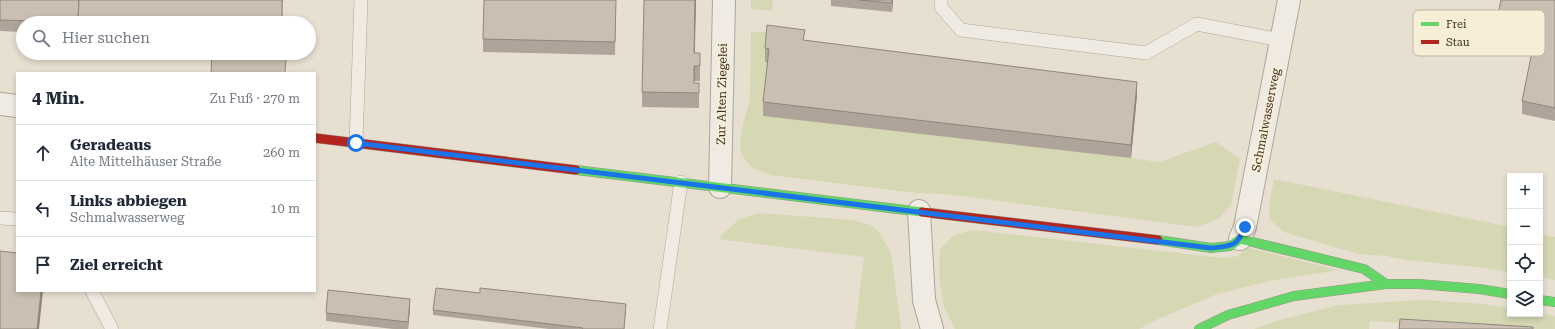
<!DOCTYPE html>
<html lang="de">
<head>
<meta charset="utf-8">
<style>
  body { margin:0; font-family:"Roboto Serif",serif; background:#f6f6f7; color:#1f2937 }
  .controls { position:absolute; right:12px; bottom:12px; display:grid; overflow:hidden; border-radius:0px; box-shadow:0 2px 6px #0003 }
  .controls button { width:36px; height:36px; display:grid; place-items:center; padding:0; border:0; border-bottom:1px solid #e0e1e3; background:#fff; color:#1f2937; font:20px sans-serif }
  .stop { position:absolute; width:12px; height:12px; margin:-9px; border:3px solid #1a73e8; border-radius:50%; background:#fff }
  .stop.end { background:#1a73e8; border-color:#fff; box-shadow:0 1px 4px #0008 }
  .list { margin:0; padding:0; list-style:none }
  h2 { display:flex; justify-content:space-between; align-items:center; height:52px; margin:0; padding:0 16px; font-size:17px }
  h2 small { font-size:13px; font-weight:400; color:#747a83 }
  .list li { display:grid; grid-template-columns:26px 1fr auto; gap:12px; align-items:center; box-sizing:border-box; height:56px; padding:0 16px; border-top:1px solid #e0e1e3 }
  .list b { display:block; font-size:15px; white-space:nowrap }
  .list p { margin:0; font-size:13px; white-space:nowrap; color:#747a83 }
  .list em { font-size:13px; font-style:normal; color:#747a83 }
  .icon { flex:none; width:22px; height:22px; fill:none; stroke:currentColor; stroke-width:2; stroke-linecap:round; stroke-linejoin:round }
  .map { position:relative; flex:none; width:1555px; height:329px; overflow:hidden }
  .search { position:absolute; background:#fff; box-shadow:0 2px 6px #0003; left:16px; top:16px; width:300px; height:44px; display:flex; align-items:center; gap:10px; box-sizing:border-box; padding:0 14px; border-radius:22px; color:#747a83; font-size:15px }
  .panel { position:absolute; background:#fff; box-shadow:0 2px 6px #0003; left:16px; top:72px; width:300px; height:220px; border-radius:0px }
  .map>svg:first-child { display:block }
</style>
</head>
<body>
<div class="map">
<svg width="1555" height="329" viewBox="0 0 1555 329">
  <rect width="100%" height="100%" fill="#e7e0d1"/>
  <g fill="#d6d7b3">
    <polygon points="751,0 773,0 772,11 751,9"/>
    <polygon points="751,32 768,32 769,62 1131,158 1159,162 1216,142 1240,159 1231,205 1218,219 1197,227 946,194 916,193 771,175 752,168 741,154 740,142 744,120 750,100"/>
    <polygon points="1274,179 1510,227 1510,272 1476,267 1407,260 1386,256 1358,254 1284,232 1270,220 1269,207"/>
    <polygon points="760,213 852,220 871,225 880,233 891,253 901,329 855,329 864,257 718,239 739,219"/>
    <polygon points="973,230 1223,258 1239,256 1246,247 1339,270 1270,281 1217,294 1156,320 1139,329 955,329 944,307 939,276 940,249 954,235"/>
    <polygon points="1540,234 1555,237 1555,280 1540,277"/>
    <polygon points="1423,300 1483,304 1510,308 1510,314 1540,313 1555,316 1555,329 1512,329 1370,321 1369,329 1254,329 1276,321 1339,305"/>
  </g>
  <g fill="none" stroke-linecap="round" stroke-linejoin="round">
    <defs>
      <g id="lane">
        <polyline points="941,0 941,7 961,30 1146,53 1197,24 1281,40"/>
        <polyline points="356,143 361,0"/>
        <polyline points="0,218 17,219"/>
        <polyline points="92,291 112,329"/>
        <polyline points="660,329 681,182"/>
      </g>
      <g id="street">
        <polyline points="0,104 17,106"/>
        <polyline points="720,187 724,0"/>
        <polyline points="919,211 924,300 932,329"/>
        <polyline points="1240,239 1245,227 1289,0"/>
      </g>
      <g id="fast">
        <polyline points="576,170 922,212"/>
        <polyline points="1158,240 1211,248 1230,246 1240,239 1364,269 1386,284"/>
        <polyline points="1540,300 1555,302"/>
        <polyline points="1199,329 1228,315 1294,296 1386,284 1419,284 1479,289 1510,294"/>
      </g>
      <g id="jam">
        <polyline points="315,138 576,170"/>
        <polyline points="922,212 1158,240"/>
      </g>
    </defs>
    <use href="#lane" stroke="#ada599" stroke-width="14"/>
    <use href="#street" stroke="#ada599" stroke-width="24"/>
    <use href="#fast" stroke="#9c958a" stroke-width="10"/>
    <use href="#jam" stroke="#9c958a" stroke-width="10"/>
    <use href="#lane" stroke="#efebe3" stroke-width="13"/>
    <use href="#street" stroke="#efebe3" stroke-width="22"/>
    <use href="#fast" stroke="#63d668" stroke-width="9"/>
    <use href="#jam" stroke="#b3261e" stroke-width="9"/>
  </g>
  <g fill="#afa499">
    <polygon points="0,0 283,0 282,23 23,23 23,32 0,31"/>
    <polygon points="616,0 615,55 483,52 483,39"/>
    <polygon points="696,0 694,53 700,53 700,81 694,81 694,83 699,83 699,108 642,107 642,92"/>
    <polygon points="831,0 893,0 892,12 831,6"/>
    <polygon points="1555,0 1555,121 1522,114 1522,101 1532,55 1494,47 1494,34"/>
    <polygon points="805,40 1137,95 1131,158 763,116 763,102 768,62 765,62 765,48"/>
    <polygon points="410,308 408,329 393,329 326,321 326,313"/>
    <polygon points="626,309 624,329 549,329 433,315 433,310"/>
  </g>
  <g fill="#8e867d">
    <polygon points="695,0 696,0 694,97 694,53"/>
    <polygon points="892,0 893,0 892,12"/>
    <polygon points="1137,82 1137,95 1131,158 1131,145"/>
    <polygon points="41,291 43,291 39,329 37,329"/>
    <polygon points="410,299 410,308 408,329 408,322"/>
  </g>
  <g fill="#cbbfb2" stroke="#8e867d">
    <polygon points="0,0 79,0 78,22 0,20"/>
    <polygon points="79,0 282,0 282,23 178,23 78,20"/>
    <polygon points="484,0 616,0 615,42 483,39"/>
    <polygon points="644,0 695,0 694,53 700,53 700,66 694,66 694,83 699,83 699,93 642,92"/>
    <polygon points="859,0 892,0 892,3"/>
    <polygon points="1501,0 1555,0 1555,108 1522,101 1534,42 1494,34"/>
    <polygon points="767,25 805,30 803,40 1137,82 1131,145 763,102 769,49 765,48"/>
    <polygon points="212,53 233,53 233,56 286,58 285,73 211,73"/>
    <polygon points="0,251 17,253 17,291 41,291 37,329 0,329"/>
    <polygon points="436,288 480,293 480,288 626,304 624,329 582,329 583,328 433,310"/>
    <polygon points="328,290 410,299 408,322 326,313"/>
    <polygon points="1400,319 1533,327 1533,329 1399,329"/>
  </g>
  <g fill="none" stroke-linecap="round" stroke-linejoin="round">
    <path stroke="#1a73e8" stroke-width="5" d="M356,143L1211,248C1232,246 1237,247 1245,227"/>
  </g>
  <g text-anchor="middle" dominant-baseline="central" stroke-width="4" stroke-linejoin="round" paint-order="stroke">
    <g font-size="12" fill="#3d2e20" stroke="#f7eed8">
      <text transform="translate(722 94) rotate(-89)">Zur Alten Ziegelei</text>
      <text transform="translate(1266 120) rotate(-79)">Schmalwasserweg</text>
    </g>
  </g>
  <rect x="1413" y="10" width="132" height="46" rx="6" fill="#f7eed8" stroke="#bfb4a1" stroke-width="1"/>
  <rect x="1421" y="22" width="18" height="4" fill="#63d668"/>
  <rect x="1421" y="40" width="18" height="4" fill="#b3261e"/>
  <g font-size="11" fill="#3d2e20">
    <text x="1446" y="28">Frei</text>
    <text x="1446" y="46">Stau</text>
  </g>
</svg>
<div class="controls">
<button>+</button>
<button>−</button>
<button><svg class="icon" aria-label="locate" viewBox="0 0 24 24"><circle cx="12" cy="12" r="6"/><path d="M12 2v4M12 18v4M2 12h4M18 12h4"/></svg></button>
<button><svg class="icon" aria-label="layers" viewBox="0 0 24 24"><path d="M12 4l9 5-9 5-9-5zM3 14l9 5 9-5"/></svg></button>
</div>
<div class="stop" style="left:356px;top:143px"></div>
<div class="stop end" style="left:1245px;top:227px"></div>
<div class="search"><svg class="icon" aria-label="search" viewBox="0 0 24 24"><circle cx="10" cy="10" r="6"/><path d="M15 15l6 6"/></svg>Hier suchen</div>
<section class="panel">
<h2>4 Min.<small>Zu Fuß · 270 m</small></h2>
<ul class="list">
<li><svg class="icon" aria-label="ahead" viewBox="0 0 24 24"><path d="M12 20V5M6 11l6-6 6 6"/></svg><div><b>Geradeaus</b><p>Alte Mittelhäuser Straße</p></div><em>260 m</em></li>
<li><svg class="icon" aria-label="left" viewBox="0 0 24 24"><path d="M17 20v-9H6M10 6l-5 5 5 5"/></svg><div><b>Links abbiegen</b><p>Schmalwasserweg</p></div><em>10 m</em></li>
<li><svg class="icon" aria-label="arrive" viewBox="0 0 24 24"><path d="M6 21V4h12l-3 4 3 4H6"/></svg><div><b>Ziel erreicht</b></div></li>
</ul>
</section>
</div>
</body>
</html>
